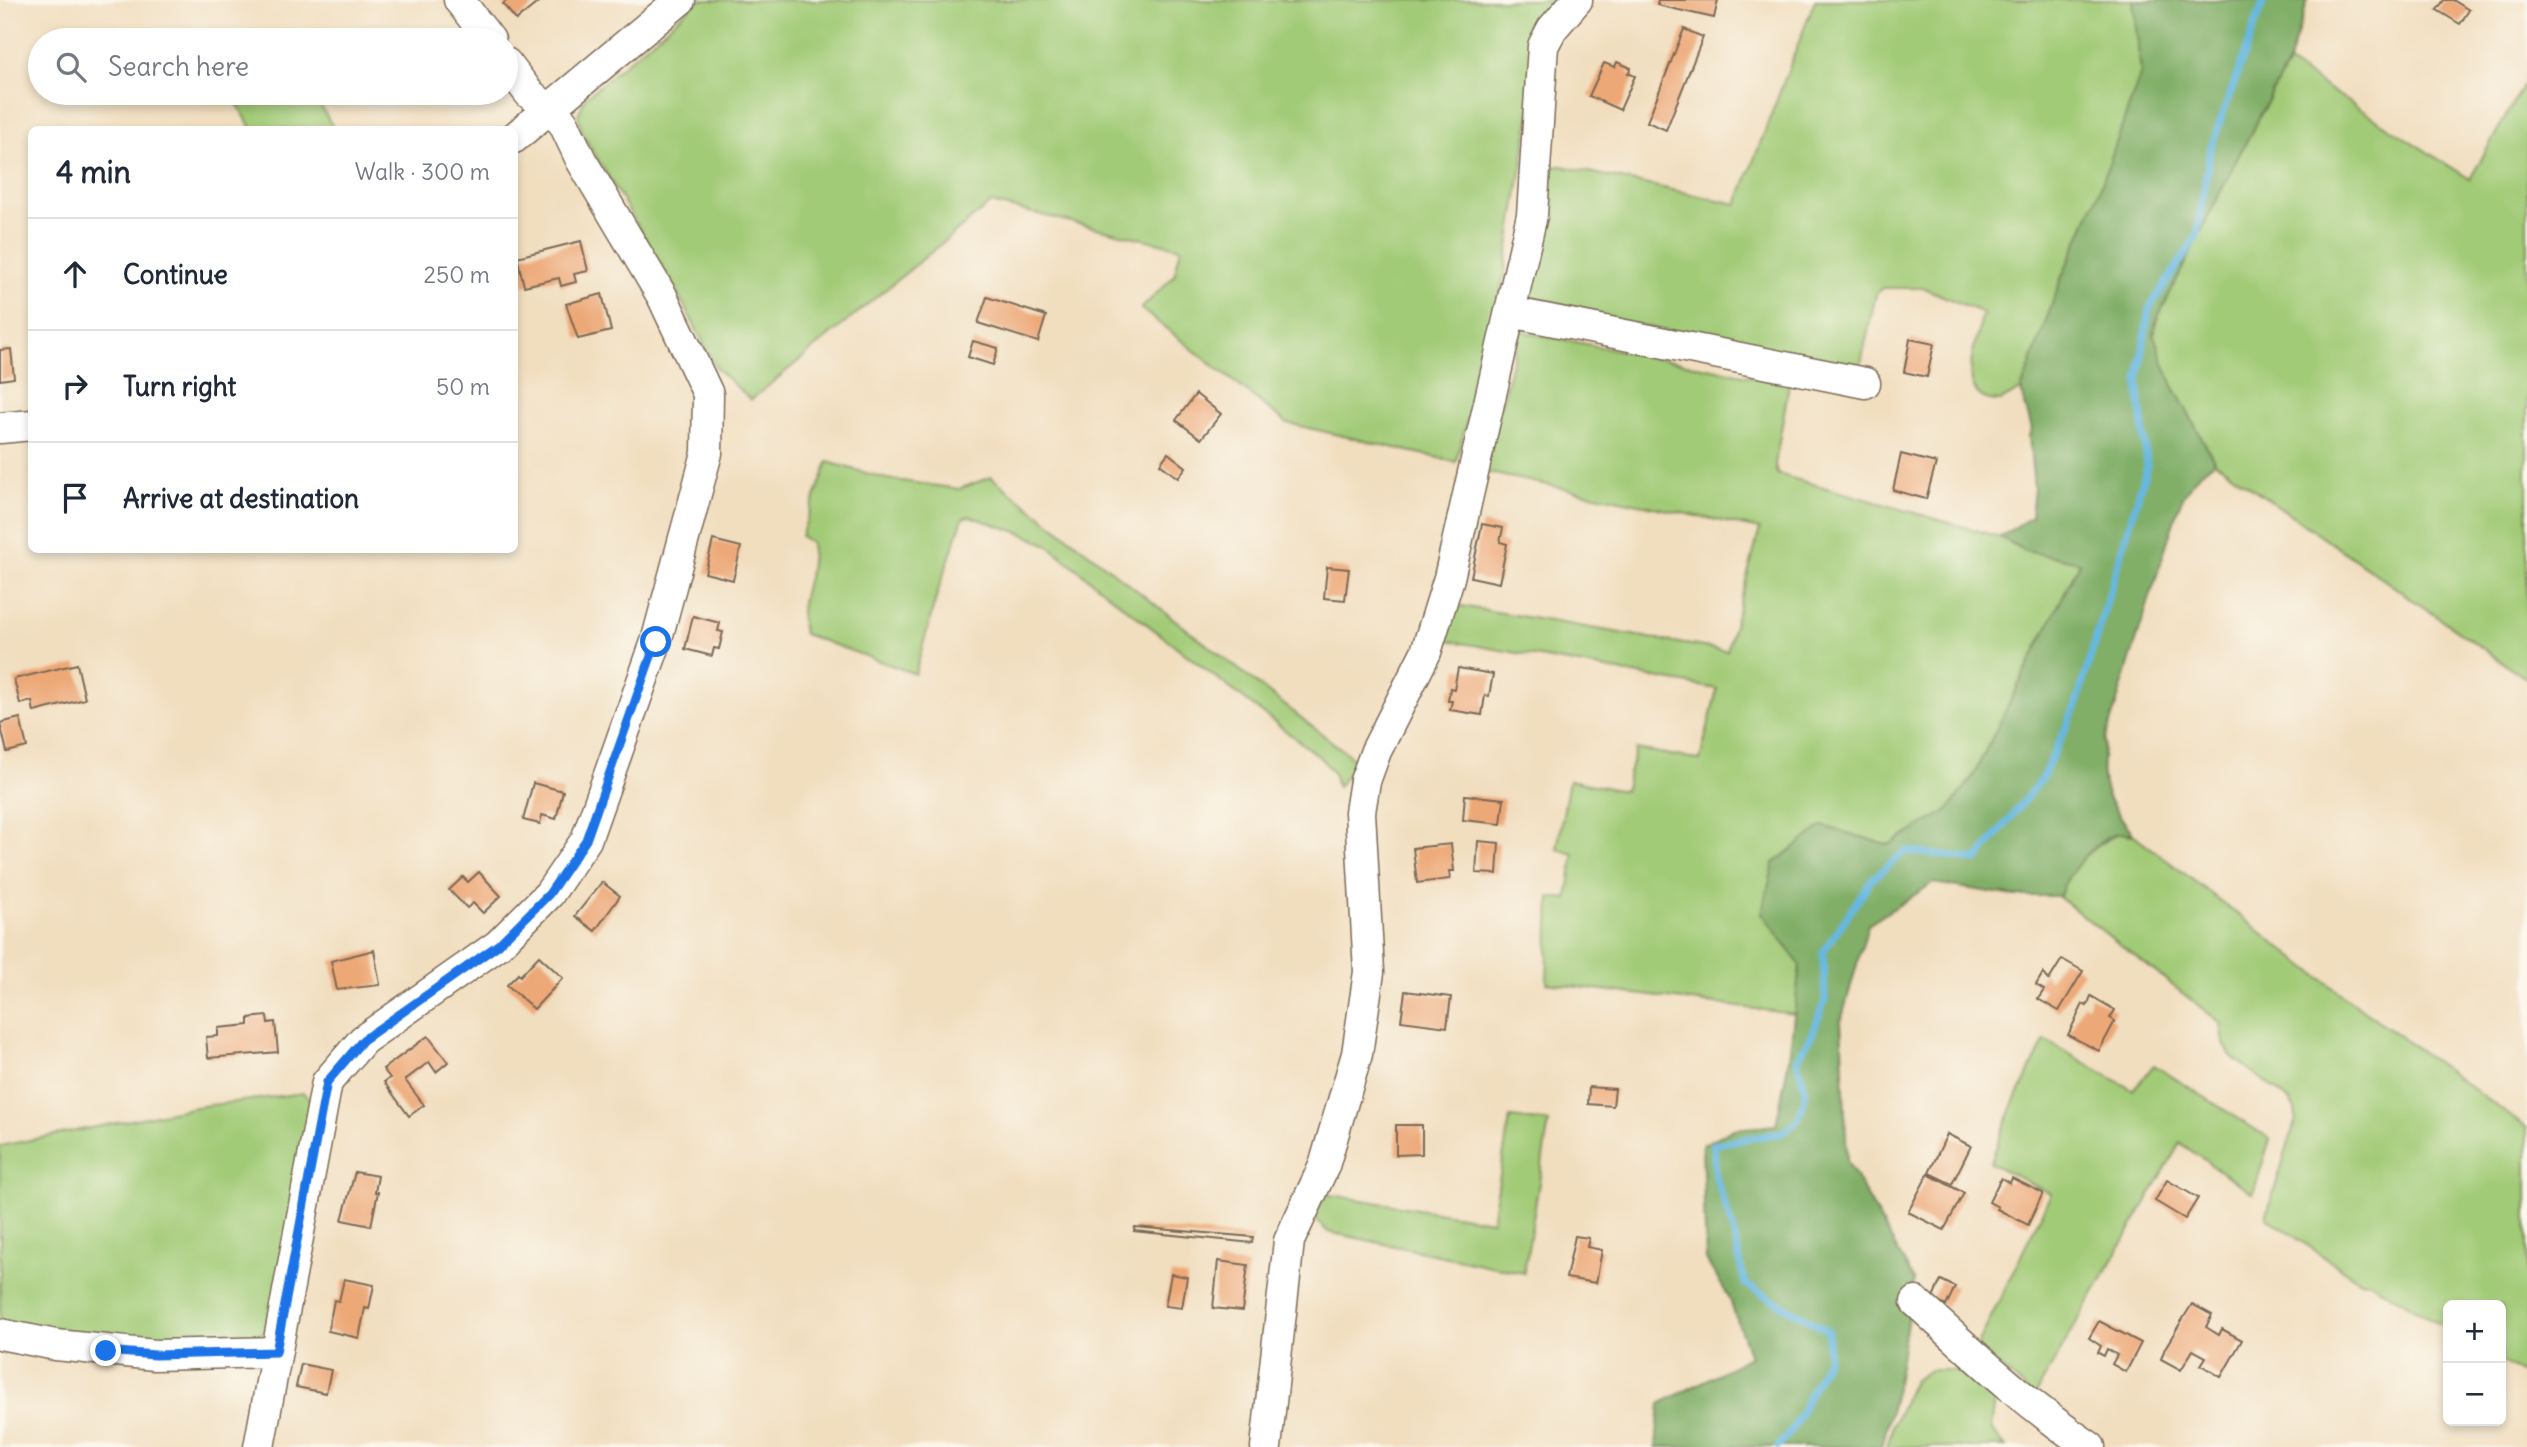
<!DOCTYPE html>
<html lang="en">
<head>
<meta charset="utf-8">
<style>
  body { margin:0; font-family:Delius,sans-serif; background:#f2f2f3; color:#1f2937 }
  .controls { position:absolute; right:21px; bottom:21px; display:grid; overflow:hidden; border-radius:10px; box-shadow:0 4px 10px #0003 }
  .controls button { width:63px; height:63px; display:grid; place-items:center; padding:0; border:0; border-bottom:2px solid #e0e1e3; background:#fff; color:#1f2937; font:35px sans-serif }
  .stop { position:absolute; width:21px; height:21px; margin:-16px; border:5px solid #1a73e8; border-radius:50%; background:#fff }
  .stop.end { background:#1a73e8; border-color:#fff; box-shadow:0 2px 7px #0008 }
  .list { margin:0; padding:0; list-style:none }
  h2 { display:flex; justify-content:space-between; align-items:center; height:91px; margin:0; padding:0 28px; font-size:30px }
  h2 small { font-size:23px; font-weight:400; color:#747a83 }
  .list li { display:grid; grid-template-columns:46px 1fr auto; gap:21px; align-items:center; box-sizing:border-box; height:112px; padding:0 28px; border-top:2px solid #e0e1e3 }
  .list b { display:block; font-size:26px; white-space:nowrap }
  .list em { font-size:23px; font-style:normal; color:#747a83 }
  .icon { flex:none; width:38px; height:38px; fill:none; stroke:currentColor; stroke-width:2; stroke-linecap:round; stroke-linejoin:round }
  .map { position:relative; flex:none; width:2527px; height:1447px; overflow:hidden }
  .search { position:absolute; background:#fff; box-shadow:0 4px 10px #0003; left:28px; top:28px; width:490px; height:77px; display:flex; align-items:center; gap:18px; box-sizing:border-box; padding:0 24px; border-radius:38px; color:#747a83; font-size:26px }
  .panel { position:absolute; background:#fff; box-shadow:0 4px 10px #0003; left:28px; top:126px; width:490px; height:427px; border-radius:10px }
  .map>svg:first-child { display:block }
</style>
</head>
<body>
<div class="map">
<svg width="2527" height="1447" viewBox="0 0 2527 1447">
  <rect width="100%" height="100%" fill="#fbf7ec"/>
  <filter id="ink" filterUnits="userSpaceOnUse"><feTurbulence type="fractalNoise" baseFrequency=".0143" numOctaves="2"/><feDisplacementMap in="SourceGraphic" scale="14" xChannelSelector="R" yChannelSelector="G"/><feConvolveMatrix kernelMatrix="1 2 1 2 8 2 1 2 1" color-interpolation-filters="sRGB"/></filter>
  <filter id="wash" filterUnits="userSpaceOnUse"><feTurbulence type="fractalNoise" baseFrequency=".00686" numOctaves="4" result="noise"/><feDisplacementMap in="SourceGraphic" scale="28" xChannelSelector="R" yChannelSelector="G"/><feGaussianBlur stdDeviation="1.57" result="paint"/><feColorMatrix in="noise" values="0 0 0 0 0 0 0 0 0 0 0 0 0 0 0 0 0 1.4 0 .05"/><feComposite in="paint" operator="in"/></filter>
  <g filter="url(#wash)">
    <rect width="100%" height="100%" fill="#f1debf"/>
    <g fill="#a2cb77" stroke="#6e7a4a" stroke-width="2">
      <polygon points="699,0 1555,0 1546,14 1505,272 1456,462 1287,423 1141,309 1174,276 1181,248 991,203 751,400 717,369 674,286 582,133 578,115 585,98"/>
      <path d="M1815,0H2133L2141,73L2097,197L2061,279L2022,389L2001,401C1996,401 1988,400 1984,398C1958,385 1978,335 1983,313L1924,288H1882L1876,294L1861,363L1854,369L1534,304L1526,295L1547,168L1561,166L1737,204Z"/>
      <polygon points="2288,63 2470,179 2527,79 2527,679 2215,462 2172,384 2154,336 2156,321 2239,155"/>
      <polygon points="247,93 313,93 334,129 252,129 234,98"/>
      <polygon points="1520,331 1789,384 1775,464 1777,474 2000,537 2026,551 2081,562 1972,778 1948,810 1889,845 1822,826 1762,913 1800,965 1795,1014 1547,983 1550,897 1567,899 1574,854 1557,849 1569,780 1624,791 1636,749 1700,760 1717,689 1440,639 1449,604 1727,651 1760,529 1484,472"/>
      <path d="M828,462L887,479L959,489L991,477L1358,762L1337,787L1333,773L1322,759L1100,588L1048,545L1021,533L969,516L963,518L937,594L915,674L804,634C793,600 816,576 811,543L801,536Z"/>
      <path d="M2120,833L2134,835L2348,999L2527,1128V1377L2501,1361V1305H2448V1329L2370,1282L2360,1281L2266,1217L2296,1119L2295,1109L2289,1100L2231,1056L2224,1044L2221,1023L2059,897C2066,869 2094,844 2120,833Z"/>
      <polygon points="2045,1040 2133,1090 2154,1065 2270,1139 2253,1194 2180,1143 2034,1397 1977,1346 2051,1194 1990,1163 2014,1103"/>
      <polygon points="303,1093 313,1101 273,1317 264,1334 248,1342 203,1348 199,1339 175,1338 163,1347 0,1329 0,1146 196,1107"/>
      <polygon points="1510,1118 1549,1122 1524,1273 1328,1232 1313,1217 1325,1194 1492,1221"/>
      <polygon points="1930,1370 1955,1370 1995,1401 1991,1429 2006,1447 1887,1447 1893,1425 1913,1381"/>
    </g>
    <path fill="#81af68" stroke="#5e6c43" stroke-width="2" d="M2133,0H2308L2288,63L2239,155L2156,321L2154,336L2172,384L2215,462C2195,474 2187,488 2178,508L2105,740C2102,763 2099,786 2113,806C2119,816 2127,824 2133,834C2129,834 2125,833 2121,833C2099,835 2064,876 2060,896H2015L1933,883L1868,925L1841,1021L1847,1161L1914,1280L1897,1383L1882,1447H1656L1660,1404L1750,1357L1729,1297L1706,1260L1702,1145L1734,1129L1776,1125L1789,1059L1800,965L1762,913L1774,863L1822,826L1889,845L1948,810L1972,778L2080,562L2026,551L2000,537L2031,517L2034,488L2029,436L2032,429L2021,390L2061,279L2097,197L2141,73Z"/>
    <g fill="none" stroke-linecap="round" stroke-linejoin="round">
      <polyline stroke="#66b8e1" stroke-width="7" points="1778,1447 1793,1429 1828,1357 1828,1331 1745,1284 1732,1226 1715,1175 1714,1144 1782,1133 1798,1120 1806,1093 1797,1060 1812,1035 1825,1000 1823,952 1872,879 1906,851 1977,860 2042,778 2076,706 2147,466 2138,382 2149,309 2197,236 2210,150 2264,0"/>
    </g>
    <g id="blocks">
      <g fill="#eda877">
        <polygon points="507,0 541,0 516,20 503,4"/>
        <polygon points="1658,0 1718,0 1714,18 1657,5"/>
        <polygon points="2444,0 2453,0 2469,10 2460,24 2437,10"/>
        <polygon points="1684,29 1703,37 1666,130 1647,122"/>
        <polygon points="1617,62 1631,68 1628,73 1635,76 1620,110 1589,96 1604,63 1615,67"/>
        <polygon points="581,241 588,271 574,274 576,282 561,286 559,278 524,286 517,257"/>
        <polygon points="602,294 611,331 578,339 566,304"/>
        <polygon points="987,297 1046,316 1038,342 978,323"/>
        <polygon points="1910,339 1934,344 1927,377 1904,372"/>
        <polygon points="973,341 998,348 993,365 968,357"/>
        <polygon points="11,349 14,378 0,380 0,350"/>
        <polygon points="1196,394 1221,414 1201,439 1176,420"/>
        <polygon points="1168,453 1186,467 1178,478 1160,464"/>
        <polygon points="1901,454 1936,463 1926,499 1893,490"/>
        <polygon points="1482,524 1503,528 1500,542 1507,544 1499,583 1471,577"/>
        <polygon points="713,540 741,547 733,580 705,573"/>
        <polygon points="1327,567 1349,569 1345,600 1324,598"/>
        <polygon points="693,616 720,623 718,631 723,632 719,649 714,648 712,656 685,649"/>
        <polygon points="77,664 85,699 34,712 32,701 20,704 14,679"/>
        <polygon points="1458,668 1493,674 1489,696 1485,695 1482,715 1450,710 1452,701 1448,701 1450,688 1454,689"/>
        <polygon points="20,718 27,747 7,752 0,723"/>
        <polygon points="533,783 563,791 556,819 542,815 540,824 523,820"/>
        <polygon points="1465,795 1504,799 1501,824 1463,820"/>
        <polygon points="1478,841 1499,843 1497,874 1476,873"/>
        <polygon points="1451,844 1454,871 1449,871 1450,879 1417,883 1413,848"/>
        <polygon points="479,872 501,896 483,913 473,903 467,908 449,890 463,877 468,882"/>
        <polygon points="602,882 620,896 595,931 575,916"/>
        <polygon points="374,950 380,985 337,990 331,961"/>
        <polygon points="539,956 563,978 534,1009 507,985 518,974 520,976"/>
        <polygon points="2062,959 2083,971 2059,1011 2038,999 2044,990 2036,985 2043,973 2049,980"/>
        <polygon points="1405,991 1451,997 1447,1027 1401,1021"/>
        <polygon points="2091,996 2115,1010 2110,1018 2115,1021 2099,1051 2068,1035 2083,1004 2087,1006"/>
        <polygon points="267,1016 268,1023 275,1022 278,1052 208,1058 206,1037 218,1036 218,1028 249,1025 249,1018"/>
        <polygon points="428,1036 448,1062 436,1072 429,1062 405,1080 424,1105 409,1116 384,1082 390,1078 383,1069"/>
        <polygon points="1589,1087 1615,1089 1613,1106 1588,1104"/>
        <polygon points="1396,1125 1422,1125 1422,1154 1396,1155"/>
        <polygon points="1947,1134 1971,1146 1952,1184 1929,1173"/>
        <polygon points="355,1172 378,1176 375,1192 378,1192 371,1226 342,1220"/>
        <polygon points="1928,1174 1964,1193 1944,1230 1908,1212"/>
        <polygon points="2001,1178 2010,1183 2012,1178 2043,1193 2028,1225 1997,1209 1998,1207 1989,1202"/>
        <polygon points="2167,1180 2198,1198 2185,1219 2155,1201"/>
        <polygon points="1135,1227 1253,1237 1252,1243 1134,1231"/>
        <polygon points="1575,1236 1589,1238 1587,1247 1602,1250 1596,1283 1566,1278"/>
        <polygon points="1218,1261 1248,1265 1242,1311 1213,1308"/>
        <polygon points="1171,1274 1187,1277 1182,1308 1165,1306"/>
        <polygon points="344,1279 374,1285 369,1309 365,1308 359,1338 328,1331 334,1300 339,1301"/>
        <polygon points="1941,1280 1955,1287 1946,1306 1932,1299"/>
        <polygon points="2192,1304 2212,1315 2206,1327 2219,1335 2222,1329 2242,1340 2221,1377 2201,1365 2206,1357 2193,1350 2181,1370 2161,1359 2165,1348"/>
        <polygon points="2099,1321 2141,1343 2126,1372 2112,1364 2117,1355 2107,1349 2104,1356 2098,1353 2101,1346 2089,1338"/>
        <polygon points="301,1364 331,1370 326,1393 296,1387"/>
      </g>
    </g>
  </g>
  <g filter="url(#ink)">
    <use href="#blocks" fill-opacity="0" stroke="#7b6956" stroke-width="2"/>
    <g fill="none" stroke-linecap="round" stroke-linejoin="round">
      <defs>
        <g id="minor">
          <polyline points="459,0 490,40"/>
          <polyline points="514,138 680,0"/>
          <polyline points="1510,312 1865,383"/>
          <polyline points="0,428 32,425"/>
          <path d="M1916,1302C1972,1353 2027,1405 2090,1447"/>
          <polyline points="0,1334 56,1345 155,1355 276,1352"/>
          <polyline points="259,1447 327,1082 363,1040 498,945 549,894 586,840 656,642 707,453 708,394 662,296 581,160 563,122 529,93 506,63"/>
          <polyline points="1266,1447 1289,1241 1324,1166 1357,1054 1369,972 1360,812 1365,781 1376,751 1426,652 1449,578 1532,215 1543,46 1552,29 1577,0"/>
        </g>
      </defs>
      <use href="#minor" stroke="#7b6956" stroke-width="33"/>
      <use href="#minor" stroke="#fff" stroke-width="30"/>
    </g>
  </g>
  <g fill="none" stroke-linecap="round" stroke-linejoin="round" filter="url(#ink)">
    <polyline stroke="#1a73e8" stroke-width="9" points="106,1351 155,1355 276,1352 327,1082 363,1040 498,945 549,894 586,840 656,642"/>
  </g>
</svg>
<div class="controls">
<button>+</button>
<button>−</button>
</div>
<div class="stop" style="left:656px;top:642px"></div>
<div class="stop end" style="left:106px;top:1351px"></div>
<div class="search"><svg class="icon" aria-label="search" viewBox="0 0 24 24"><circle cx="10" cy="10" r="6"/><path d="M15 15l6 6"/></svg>Search here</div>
<section class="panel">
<h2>4 min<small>Walk · 300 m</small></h2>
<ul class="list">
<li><svg class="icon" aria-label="ahead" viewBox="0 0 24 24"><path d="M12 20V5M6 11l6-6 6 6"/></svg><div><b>Continue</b></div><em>250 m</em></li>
<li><svg class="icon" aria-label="right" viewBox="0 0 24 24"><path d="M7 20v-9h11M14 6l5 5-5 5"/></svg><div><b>Turn right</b></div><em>50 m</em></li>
<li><svg class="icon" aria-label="arrive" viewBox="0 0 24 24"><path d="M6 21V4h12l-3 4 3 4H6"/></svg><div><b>Arrive at destination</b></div></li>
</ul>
</section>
</div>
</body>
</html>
